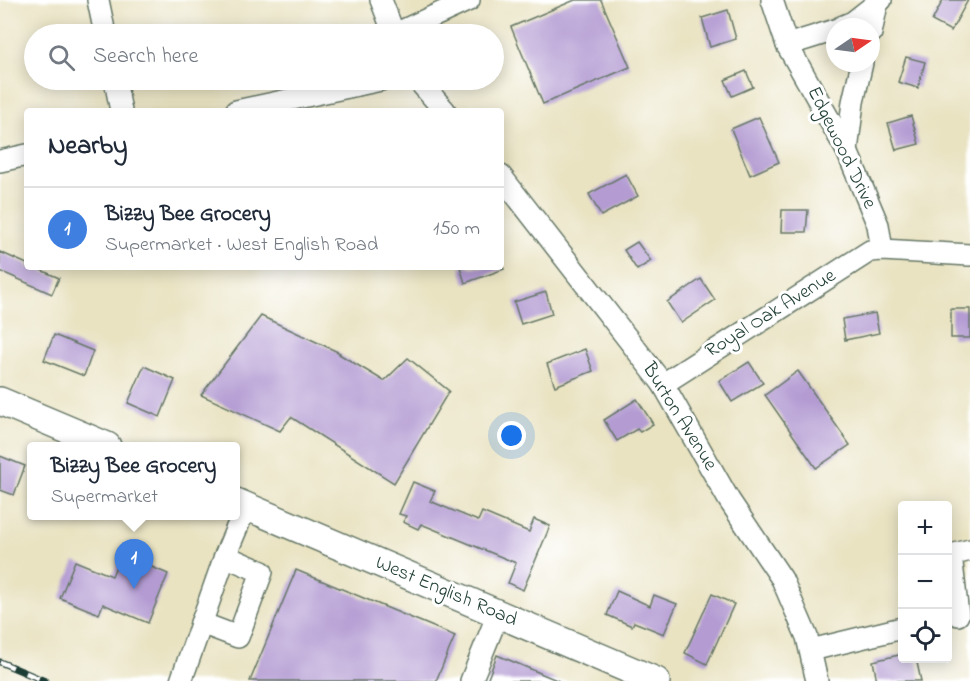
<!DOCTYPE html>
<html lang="en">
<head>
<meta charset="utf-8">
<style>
  body { margin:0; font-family:"Indie Flower",sans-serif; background:#f6f6f7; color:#1f2937 }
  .controls { position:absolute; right:18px; bottom:18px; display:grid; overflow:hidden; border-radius:6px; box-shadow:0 3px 15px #0003 }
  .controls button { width:54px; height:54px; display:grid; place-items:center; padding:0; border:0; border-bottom:2px solid #e0e1e3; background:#fff; color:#1f2937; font:30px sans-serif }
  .compass { position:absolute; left:826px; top:18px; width:54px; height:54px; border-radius:50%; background:#fff; box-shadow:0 3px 15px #0003; rotate:77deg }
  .you { position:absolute; left:512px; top:436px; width:21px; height:21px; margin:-15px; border:4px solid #fff; border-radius:50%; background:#1a73e8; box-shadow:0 0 0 9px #1a73e833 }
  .badge { display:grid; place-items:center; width:39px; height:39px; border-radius:50%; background:#1a73e8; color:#fff; font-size:20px; font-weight:700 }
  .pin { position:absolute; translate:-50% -50px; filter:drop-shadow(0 2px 3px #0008) }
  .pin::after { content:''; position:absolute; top:32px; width:21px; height:18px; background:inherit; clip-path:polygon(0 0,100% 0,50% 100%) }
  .popup { position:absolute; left:27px; top:442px; width:213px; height:78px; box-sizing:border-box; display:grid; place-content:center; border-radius:6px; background:#fff; filter:drop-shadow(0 2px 4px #0005); font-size:20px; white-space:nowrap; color:#747a83 }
  .popup b { font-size:22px; color:#1f2937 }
  .popup::after { content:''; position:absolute; left:50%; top:100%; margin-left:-12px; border:12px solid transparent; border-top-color:#fff }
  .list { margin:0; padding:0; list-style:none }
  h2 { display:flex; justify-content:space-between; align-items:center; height:78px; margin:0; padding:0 24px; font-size:26px }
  h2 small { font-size:20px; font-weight:400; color:#747a83 }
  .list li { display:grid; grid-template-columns:39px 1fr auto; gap:18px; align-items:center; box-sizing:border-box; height:84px; padding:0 24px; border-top:2px solid #e0e1e3 }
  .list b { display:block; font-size:22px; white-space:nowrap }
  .list p { margin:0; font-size:20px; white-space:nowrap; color:#747a83 }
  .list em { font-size:20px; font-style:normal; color:#747a83 }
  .icon { flex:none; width:33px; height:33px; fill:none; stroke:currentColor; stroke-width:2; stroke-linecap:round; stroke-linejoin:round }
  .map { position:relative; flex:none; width:970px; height:681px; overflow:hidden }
  .search { position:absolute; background:#fff; box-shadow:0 3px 15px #0003; left:24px; top:24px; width:480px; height:66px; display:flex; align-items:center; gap:15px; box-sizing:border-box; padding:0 21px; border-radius:33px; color:#747a83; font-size:22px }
  .panel { position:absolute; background:#fff; box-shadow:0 3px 15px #0003; left:24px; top:108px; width:480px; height:162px; border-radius:6px }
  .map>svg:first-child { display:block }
</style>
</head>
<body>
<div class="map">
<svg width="970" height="681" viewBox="0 0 970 681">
  <rect width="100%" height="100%" fill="#fff"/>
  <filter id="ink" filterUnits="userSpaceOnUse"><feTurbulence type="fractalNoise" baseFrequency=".0167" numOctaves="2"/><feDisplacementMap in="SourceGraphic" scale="12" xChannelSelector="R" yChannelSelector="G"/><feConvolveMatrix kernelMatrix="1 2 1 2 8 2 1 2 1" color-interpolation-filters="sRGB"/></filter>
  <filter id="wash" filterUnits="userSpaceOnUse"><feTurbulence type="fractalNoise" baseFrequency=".008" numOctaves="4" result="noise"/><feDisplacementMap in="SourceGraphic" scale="24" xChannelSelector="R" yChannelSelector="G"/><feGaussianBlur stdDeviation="1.35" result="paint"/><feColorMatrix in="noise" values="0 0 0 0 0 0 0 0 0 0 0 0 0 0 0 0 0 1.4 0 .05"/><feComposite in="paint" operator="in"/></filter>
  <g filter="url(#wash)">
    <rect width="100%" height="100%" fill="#e9e3c2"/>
    <g id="blocks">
      <g fill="#b49cd3">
        <polygon points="575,0 601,0 630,67 543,104 511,27"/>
        <polygon points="943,0 968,0 951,31 932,21"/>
        <polygon points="728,10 736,39 710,47 702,18"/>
        <polygon points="906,57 925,62 918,88 898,82"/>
        <polygon points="746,71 753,87 732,96 725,80"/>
        <polygon points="911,116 919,144 896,150 888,123"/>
        <polygon points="759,117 779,162 750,175 731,129"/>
        <polygon points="626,174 638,196 601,216 589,194"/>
        <polygon points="782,210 808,210 806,232 781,232"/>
        <polygon points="637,242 651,261 637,270 624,250"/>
        <polygon points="0,252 27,264 27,267 34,267 59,278 52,294 0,271"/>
        <polygon points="460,267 503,267 504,269 465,283"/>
        <polygon points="701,279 715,300 681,323 667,302"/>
        <polygon points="546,292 552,314 521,324 514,302"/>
        <rect x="951" y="309" width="19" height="29"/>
        <polygon points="875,313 879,333 845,340 842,319"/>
        <polygon points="261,316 340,353 339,354 384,381 408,358 449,391 394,483 291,417 280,431 201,395"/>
        <polygon points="54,335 93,351 84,376 44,360"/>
        <polygon points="585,349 593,371 555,386 547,364"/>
        <polygon points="749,362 763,383 732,402 719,381"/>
        <polygon points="144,366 175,380 160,417 128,403"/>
        <polygon points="798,371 850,445 816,468 765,395"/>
        <polygon points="637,399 653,424 640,432 637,429 617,441 604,420"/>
        <polygon points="0,456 25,466 14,495 0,490"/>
        <polygon points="413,482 435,491 430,501 478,521 482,512 529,532 534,519 550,526 523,590 508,583 516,563 421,524 418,529 403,522 406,516 399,514"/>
        <polygon points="121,554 168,574 148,623 103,604 99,614 60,598 75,561 112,576"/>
        <polygon points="296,570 455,636 436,681 250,681"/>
        <polygon points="617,591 650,606 654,595 677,604 664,634 634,622 632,626 607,615"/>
        <polygon points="712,594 734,604 707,664 685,653"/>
        <polygon points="903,654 903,658 916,658 921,681 877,681 873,661"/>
        <polygon points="497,655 559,681 487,681"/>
      </g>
    </g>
  </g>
  <g filter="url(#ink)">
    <use href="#blocks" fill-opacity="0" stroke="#676" stroke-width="1.5"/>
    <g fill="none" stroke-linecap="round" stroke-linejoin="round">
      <defs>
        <g id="minor">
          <polyline points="98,0 105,34"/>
          <polyline points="381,0 394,34"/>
          <polyline points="772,0 787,45 847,151 878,225 882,250"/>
          <polyline points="841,27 853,22 881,0"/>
          <polyline points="871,33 877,4"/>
          <polyline points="395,34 469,0"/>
          <polyline points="787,45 835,30"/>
          <polyline points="115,80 121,111"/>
          <polyline points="418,80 445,111"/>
          <polyline points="236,111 381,80"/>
          <polyline points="847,151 853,102 862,63"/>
          <polyline points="0,161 27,155"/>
          <polyline points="501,176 663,384 729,500 782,579 807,637 817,681"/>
          <polyline points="663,384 870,251 882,250 970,255"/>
          <polyline points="958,615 951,555 970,550"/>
          <polyline points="201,623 238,637 262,572 225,556"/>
          <polyline points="811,650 902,628"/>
          <polyline points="181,681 225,556 246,506"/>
          <polyline points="471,681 498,614"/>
        </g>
        <g id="major">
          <polyline points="0,401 107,446"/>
          <polyline points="236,502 656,681"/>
        </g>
      </defs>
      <use href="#minor" stroke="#676" stroke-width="24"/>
      <use href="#major" stroke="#676" stroke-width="30"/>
      <use href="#minor" stroke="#fff" stroke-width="21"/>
      <use href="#major" stroke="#fff" stroke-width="27"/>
      <defs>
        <polyline id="rail" points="0,662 45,681"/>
      </defs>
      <use href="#rail" stroke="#1f3d34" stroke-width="7"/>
      <use href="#rail" stroke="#fff" stroke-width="4.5" stroke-dasharray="14" stroke-linecap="butt"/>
    </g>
  </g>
  <g text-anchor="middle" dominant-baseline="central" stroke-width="6" stroke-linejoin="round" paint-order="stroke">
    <g font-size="20" fill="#1f3d34" stroke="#fff">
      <text transform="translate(841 148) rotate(64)">Edgewood Drive</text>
      <text transform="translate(771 314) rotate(-32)">Royal Oak Avenue</text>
      <text transform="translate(679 417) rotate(58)">Burton Avenue</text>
      <text transform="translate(446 592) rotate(23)">West English Road</text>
    </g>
  </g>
</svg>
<div class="controls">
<button>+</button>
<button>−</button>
<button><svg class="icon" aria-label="locate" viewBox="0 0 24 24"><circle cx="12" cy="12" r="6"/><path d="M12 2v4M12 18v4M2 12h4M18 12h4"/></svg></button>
</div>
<svg class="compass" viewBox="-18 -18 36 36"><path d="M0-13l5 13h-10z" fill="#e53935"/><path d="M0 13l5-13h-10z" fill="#747a83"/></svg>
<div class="you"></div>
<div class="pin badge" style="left:134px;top:589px;background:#3f7fe0">1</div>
<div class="popup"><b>Bizzy Bee Grocery</b>Supermarket</div>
<div class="search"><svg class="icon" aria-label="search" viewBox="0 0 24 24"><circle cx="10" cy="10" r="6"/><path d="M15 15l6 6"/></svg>Search here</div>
<section class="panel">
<h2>Nearby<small></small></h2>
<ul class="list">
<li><span class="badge" style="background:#3f7fe0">1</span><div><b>Bizzy Bee Grocery</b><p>Supermarket · West English Road</p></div><em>150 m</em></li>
</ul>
</section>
</div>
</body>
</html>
